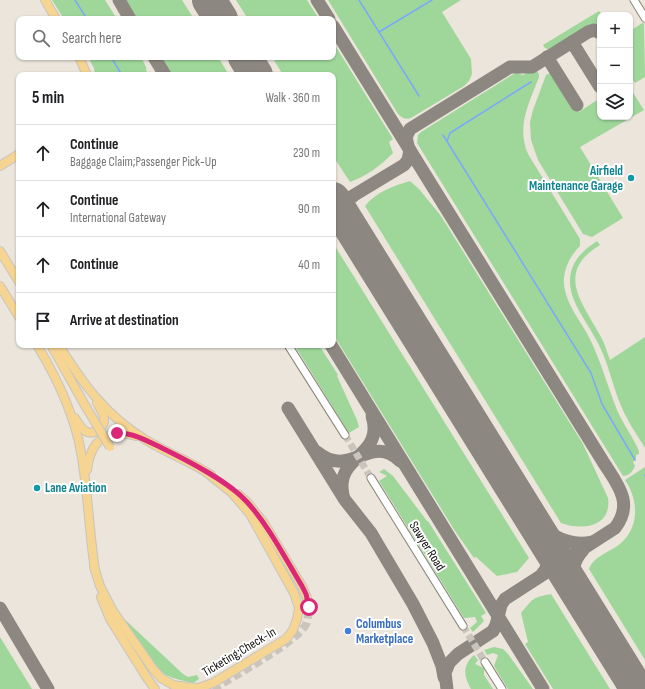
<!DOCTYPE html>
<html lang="en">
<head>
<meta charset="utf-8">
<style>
  body { margin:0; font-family:"Sofia Sans Condensed",sans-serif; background:#f2f2f2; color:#202124 }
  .controls { position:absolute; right:12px; top:12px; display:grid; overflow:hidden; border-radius:8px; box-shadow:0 1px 3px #0004 }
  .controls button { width:36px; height:36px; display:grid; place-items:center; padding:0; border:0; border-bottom:1px solid #e0e0e0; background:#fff; color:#202124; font:20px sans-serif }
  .stop { position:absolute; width:12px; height:12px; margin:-9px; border:3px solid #db2777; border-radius:50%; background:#fff }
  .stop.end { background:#db2777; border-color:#fff; box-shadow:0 1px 4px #0008 }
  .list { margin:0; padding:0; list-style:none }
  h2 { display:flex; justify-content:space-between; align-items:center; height:52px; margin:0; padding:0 16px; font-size:17px }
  h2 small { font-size:13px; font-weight:400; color:#757577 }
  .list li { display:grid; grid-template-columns:26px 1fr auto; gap:12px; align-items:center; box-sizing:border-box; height:56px; padding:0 16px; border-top:1px solid #e0e0e0 }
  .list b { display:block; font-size:15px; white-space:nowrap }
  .list p { margin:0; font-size:13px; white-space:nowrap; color:#757577 }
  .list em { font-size:13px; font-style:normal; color:#757577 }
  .icon { flex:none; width:22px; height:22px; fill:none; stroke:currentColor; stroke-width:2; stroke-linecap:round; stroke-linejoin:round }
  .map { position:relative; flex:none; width:645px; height:689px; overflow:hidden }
  .search { position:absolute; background:#fff; box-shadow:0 1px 3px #0004; left:16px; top:16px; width:320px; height:44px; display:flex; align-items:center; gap:10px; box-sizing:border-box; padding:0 14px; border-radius:8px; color:#757577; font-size:15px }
  .panel { position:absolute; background:#fff; box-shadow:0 1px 3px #0004; left:16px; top:72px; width:320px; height:276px; border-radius:8px }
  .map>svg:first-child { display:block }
</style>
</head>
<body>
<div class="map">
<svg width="645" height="689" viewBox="0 0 645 689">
  <rect width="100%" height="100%" fill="#ebe5db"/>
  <g fill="#9fd79b">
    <polygon points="52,0 105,0 117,19 64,19"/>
    <polygon points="126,0 182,0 194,19 137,19"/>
    <polygon points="236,0 307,0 319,19 248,19"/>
    <path d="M328,0H461L442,12L471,59L472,74L469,81L464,86L411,118C406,120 402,118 398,114Z"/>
    <polygon points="599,11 602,15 600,15 600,26 598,23 553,51 545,48 543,45"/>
    <polygon points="644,22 645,77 635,83 630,75 630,31"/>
    <path d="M333,42L393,139L389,142L393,153C380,166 367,176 350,182L333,156V75H283L272,57H333Z"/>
    <polygon points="88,57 141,57 146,67 147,75 95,75 94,68"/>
    <polygon points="161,57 218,57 229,75 172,75"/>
    <path d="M532,70L537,71L539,74V77C529,104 516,126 528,154L580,239V246C570,256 563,270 564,284C566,305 581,321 590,339C601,362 608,387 617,410C623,424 633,437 639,451V454L636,455V459L633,462L635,466C633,471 629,476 623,476L417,143L418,135L421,132L515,73H518L523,75Z"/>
    <polygon points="550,73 555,75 579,112 600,98 600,117 630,117 630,88 644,110 580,147 623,218 592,237 583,234 538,160 531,140 530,122 533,110 546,75"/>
    <path d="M410,181L419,189L441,216L583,444L608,498C612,527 582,531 561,523L365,206C376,192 393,186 410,181Z"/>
    <path d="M597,241L600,245C554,273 583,303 601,337C605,344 607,352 610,360L645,337V448C637,435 628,422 622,408C613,388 609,365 599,345C590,326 570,303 570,282C570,262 582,251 597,241Z"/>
    <polygon points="333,243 529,558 517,572 497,576 476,557 474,558 455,531 333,334"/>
    <polygon points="293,345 319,345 338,375 337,376 357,420 359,427 349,433 295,346"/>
    <path d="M645,467V660L589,569C594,555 612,552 622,542C640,525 638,499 625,480Z"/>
    <polygon points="384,469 393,476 427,521 428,521 486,613 481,616 484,621 473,632 470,628 477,622 475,617 464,618 379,481 387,476 379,472"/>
    <path d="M551,594L610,689H553L525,644L528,642L521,613C534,598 531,598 551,594Z"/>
    <path d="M121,616L183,674L188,677L197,675L199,679L193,683C184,681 174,679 166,675C153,667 131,630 121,616Z"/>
    <polygon points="0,637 32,689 0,689"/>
    <polygon points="494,647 503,649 508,654 533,689 508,689 494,666 498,655 493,653 487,655 484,650"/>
    <path d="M474,655L478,660L475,664L484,668V675L493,689H471C464,676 462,666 474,655Z"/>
  </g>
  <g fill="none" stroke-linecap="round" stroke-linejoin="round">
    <g stroke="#7aa9f8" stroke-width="1.5">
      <polyline points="75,0 87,19"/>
      <polyline points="359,0 419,96"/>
      <polyline points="379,32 432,0"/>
      <polyline points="111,57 122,75"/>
      <polyline points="443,135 591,373 602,404 635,460"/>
      <polyline points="447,141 450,133 531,82"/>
      <polyline points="645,475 645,476"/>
    </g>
    <g stroke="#8c8780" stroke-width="13">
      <polyline points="119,0 130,19"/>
      <polyline points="317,0 329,19"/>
      <path d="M333,26L602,460C616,483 635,502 615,528L505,599L501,605L496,625L493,631L458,654L449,663L445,673L447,689"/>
      <polyline points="572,42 600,87"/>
      <polyline points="154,57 165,75"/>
      <polyline points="547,57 577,105"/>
      <polyline points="408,146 406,137 410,129 510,67 532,67 588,32 594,30 600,33"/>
      <polyline points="333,199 341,201 346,200 404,165 408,160 410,150"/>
      <path d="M346,220C342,210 342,204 352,197"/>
      <polyline points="331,345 543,689"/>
      <polyline points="288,408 345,500 371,533 413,604 433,643 442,666 444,677"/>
      <path d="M317,452C350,480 371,432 400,461"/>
      <path d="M343,495C334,455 385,457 372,416"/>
      <path d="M526,511C544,531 564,548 592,542"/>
      <path d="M542,574C551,564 551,555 547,544"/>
      <path d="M576,591C570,576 572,562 583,550"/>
      <polyline points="0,608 48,689"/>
    </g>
    <g stroke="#8c8780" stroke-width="34">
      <polyline points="209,0 221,19"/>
      <polyline points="245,57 256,75"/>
      <polyline points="333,199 637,689"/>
    </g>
    <g stroke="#cac5bc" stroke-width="7" stroke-dasharray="7 3.5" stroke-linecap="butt">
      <polyline points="345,435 371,478"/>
      <polyline points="463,626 485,662"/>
    </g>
    <path stroke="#cac5bc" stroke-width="8" stroke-dasharray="8 4" stroke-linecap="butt" d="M213,689C231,678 303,639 307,622C309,616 307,609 306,603"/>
    <defs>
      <g id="minor">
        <polyline points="634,0 645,18"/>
        <polyline points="288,345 345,435"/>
        <polyline points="371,478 463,626"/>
        <polyline points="485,662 502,689"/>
      </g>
      <g id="major">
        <polyline points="45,0 56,19"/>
        <polyline points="79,57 87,75"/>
        <polyline points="0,166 19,154"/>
        <polyline points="0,251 19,282"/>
        <polyline points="0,286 19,317"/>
        <path d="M37,345C57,378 74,413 81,452C88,491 89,531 95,570"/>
        <polyline points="51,345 86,407"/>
        <path d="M59,345C83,384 106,416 146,440C167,453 190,461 211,475"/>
        <path d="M75,418C78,423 82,430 87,432C96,435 105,426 104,418C103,413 100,408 97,403"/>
        <path d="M87,470C91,440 106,428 136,436"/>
        <polyline points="238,494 247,502 264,523 302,586 307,598 310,611"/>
        <polyline points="94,567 100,586 113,611 153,669 161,678 173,685 187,687 198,688 213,683 286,639 293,630 297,619 299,608 294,593 250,514 231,492 206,472"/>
        <polyline points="101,597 110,619 147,678 155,689"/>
      </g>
    </defs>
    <use href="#minor" stroke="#8c877d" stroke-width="9"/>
    <use href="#major" stroke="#c6c5c4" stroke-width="10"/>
    <use href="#minor" stroke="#fff" stroke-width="7"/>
    <use href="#major" stroke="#f6d491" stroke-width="8"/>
    <defs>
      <polyline id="major-bridge" points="86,407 110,447"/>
    </defs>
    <use href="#major-bridge" stroke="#c6c5c4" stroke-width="10" stroke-linecap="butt"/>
    <use href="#major-bridge" stroke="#f6d491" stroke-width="8"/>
  </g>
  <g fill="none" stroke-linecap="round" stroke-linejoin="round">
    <path stroke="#db2777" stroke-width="5" d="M117,433C136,433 151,443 168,451C192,463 229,482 247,502C269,526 285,558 302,586L306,594L309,607"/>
  </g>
  <g fill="#0f9aa8" stroke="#fff" stroke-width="1.5">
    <circle cx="631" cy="178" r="4"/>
    <circle cx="37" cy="488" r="4"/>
  </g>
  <circle fill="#3f7fe0" stroke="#fff" stroke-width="1.5" cx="348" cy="631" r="4"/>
  <g text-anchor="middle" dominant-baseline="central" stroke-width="4" stroke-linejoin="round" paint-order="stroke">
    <g font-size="13" font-weight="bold" fill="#0d838f" stroke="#fff" text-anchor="end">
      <text x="623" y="171">Airfield<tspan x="623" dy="15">Maintenance Garage</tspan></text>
      <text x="45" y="488" text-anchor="start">Lane Aviation</text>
    </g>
    <g font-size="13" fill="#100e0b" stroke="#fff">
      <text transform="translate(427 546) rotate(58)">Sawyer Road</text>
      <text transform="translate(239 652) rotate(-31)">Ticketing;Check-In</text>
    </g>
    <g font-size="13" font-weight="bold" fill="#366cbe" stroke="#fff" text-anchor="start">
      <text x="356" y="624">Columbus<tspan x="356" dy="15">Marketplace</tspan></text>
    </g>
  </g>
</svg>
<div class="controls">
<button>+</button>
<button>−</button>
<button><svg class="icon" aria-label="layers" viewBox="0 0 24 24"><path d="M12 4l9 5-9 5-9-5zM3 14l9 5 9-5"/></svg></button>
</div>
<div class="stop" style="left:309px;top:607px"></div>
<div class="stop end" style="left:117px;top:433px"></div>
<div class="search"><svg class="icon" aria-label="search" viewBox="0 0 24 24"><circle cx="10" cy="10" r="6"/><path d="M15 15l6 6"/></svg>Search here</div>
<section class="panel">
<h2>5 min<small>Walk · 360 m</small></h2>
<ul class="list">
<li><svg class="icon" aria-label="ahead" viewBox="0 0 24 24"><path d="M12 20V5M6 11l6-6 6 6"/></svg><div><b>Continue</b><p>Baggage Claim;Passenger Pick-Up</p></div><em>230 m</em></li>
<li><svg class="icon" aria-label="ahead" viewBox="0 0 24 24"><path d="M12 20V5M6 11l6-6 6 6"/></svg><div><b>Continue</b><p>International Gateway</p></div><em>90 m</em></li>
<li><svg class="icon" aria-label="ahead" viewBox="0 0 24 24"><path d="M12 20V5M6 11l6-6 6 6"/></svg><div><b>Continue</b></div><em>40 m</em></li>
<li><svg class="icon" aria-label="arrive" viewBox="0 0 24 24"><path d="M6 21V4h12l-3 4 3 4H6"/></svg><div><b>Arrive at destination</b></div></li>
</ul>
</section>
</div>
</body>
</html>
